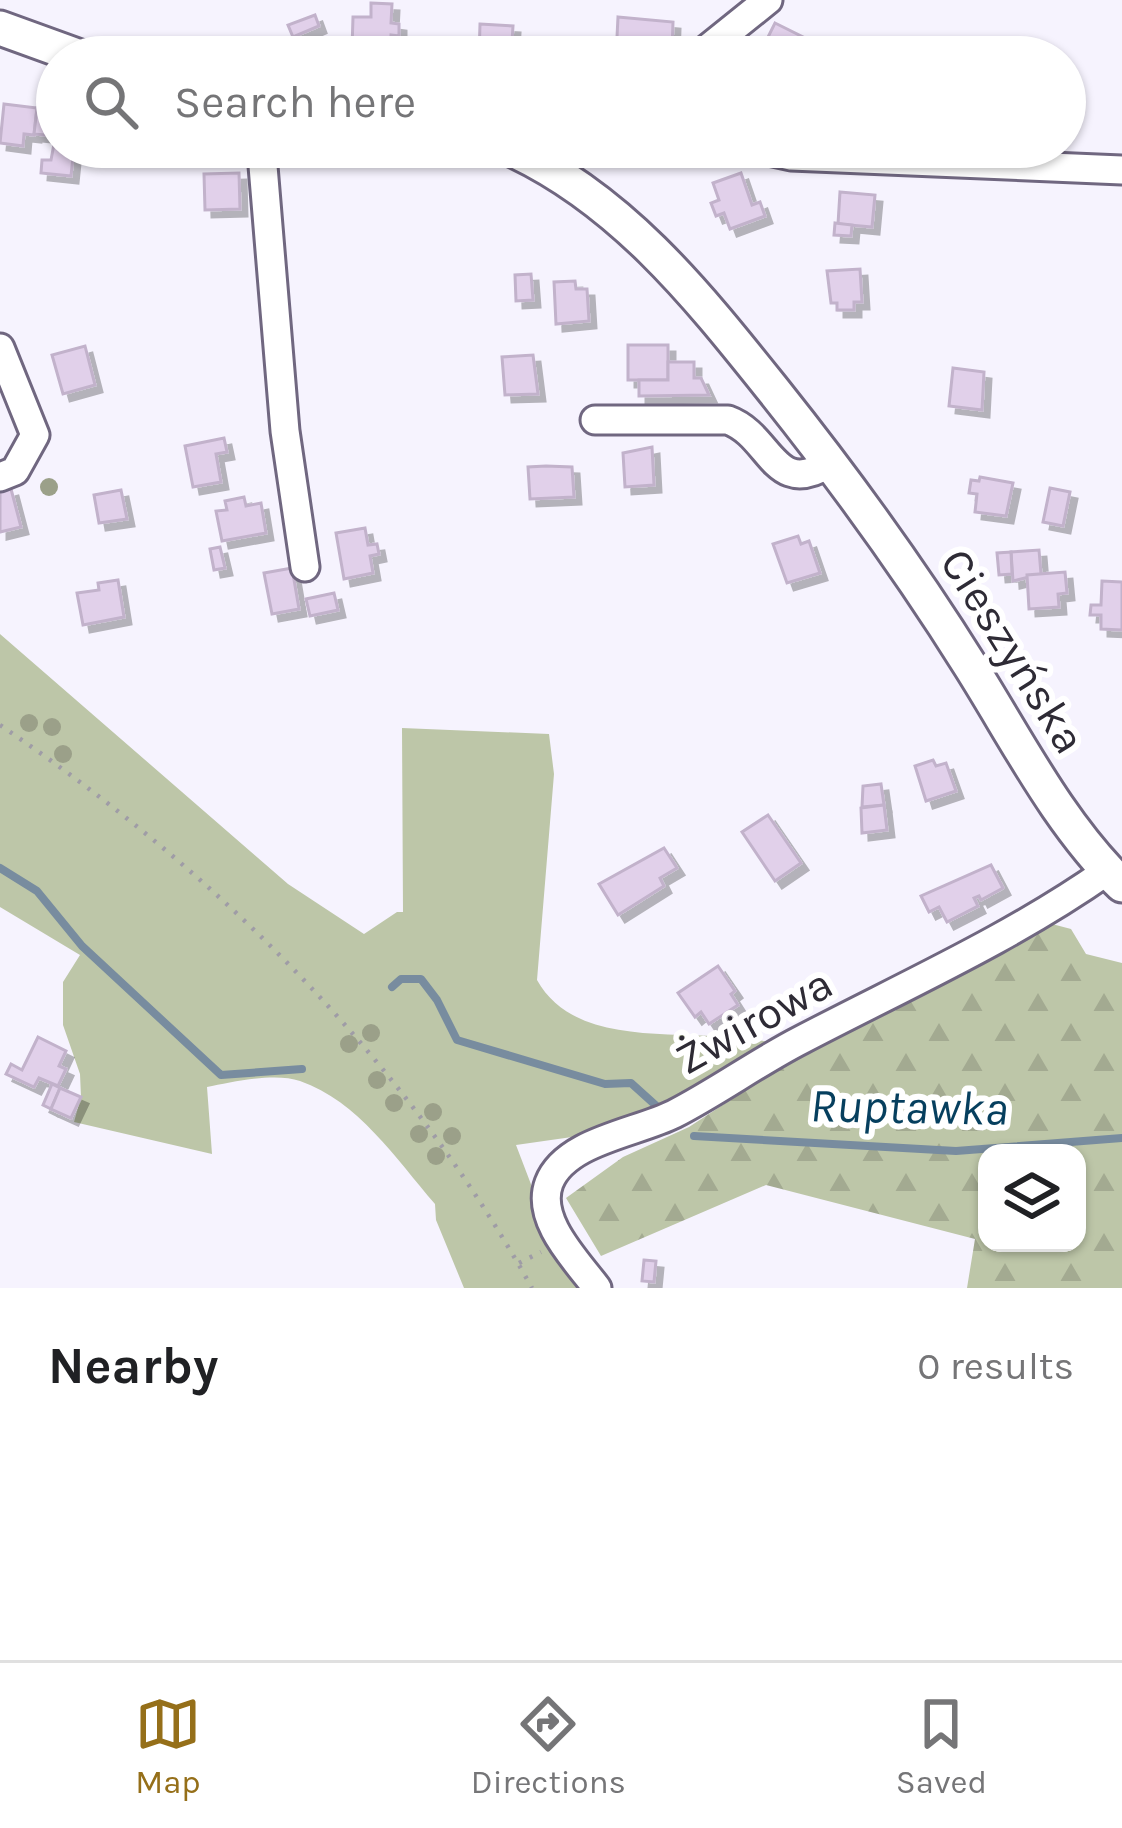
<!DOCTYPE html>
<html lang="en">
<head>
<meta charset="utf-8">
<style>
  body { margin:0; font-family:Karla,sans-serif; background:#f6f6f6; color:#202124 }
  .controls { position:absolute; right:36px; bottom:36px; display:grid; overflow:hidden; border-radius:24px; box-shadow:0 3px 9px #0004 }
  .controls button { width:108px; height:108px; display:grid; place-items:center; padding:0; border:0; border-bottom:3px solid #e0e0e0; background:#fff; color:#202124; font:60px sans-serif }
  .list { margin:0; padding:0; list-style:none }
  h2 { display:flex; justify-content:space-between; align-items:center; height:156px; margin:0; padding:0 48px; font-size:51px }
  h2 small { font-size:39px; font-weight:400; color:#757577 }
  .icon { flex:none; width:66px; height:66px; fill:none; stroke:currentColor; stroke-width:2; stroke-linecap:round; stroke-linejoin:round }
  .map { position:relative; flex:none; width:1122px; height:1288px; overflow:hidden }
  .search { position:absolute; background:#fff; box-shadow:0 3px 9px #0004; left:36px; right:36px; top:36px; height:132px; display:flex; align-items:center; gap:30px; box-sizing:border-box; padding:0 42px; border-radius:66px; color:#757577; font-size:45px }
  .sheet { height:372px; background:#fff }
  nav { display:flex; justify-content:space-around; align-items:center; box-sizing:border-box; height:168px; border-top:3px solid #e0e0e0; background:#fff; font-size:33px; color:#757577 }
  nav a { display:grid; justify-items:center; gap:6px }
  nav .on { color:#956f19 }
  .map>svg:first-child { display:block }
</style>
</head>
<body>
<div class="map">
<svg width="1122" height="1288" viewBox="0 0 1122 1288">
  <defs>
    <pattern id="forest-firs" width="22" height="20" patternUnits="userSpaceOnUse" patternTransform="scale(3)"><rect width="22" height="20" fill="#bdc6a8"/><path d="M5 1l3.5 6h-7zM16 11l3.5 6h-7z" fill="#a3aa91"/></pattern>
    <filter id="shadow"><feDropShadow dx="7" dy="7" stdDeviation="0" flood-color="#0004"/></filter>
  </defs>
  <rect width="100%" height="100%" fill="#f6f3fe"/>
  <path fill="#bdc6a8" d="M0,634L288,884L364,934L397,912H403L402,728L549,734L554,774L537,980C579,1055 696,1025 768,1042L674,1102L614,1131L516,1145L537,1200L589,1288H464L436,1220L435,1204C396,1159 358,1101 300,1081C275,1072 232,1082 207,1087L212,1154L74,1122L81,1097L80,1074L63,1025V982L80,955L0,907Z"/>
  <path fill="url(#forest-firs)" fill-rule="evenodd" d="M1052,924L1071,929L1086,954L1122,963V1288H967L975,1239L766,1185L601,1256L566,1198L623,1157L689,1127L847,1024ZM987,1153H1077V1243H987Z"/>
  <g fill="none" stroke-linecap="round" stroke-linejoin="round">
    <g stroke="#788c9f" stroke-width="8">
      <polyline points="0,868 37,891 82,946 221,1075 302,1069"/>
      <polyline points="392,987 401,979 421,979 437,1000 457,1040 605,1084 631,1083 662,1111"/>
      <polyline points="694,1136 956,1151 1122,1138"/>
    </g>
  </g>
  <g fill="#e1d0ea" stroke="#c2b2cb" stroke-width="3" filter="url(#shadow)">
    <polygon points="371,3 392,4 391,23 399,24 399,36 391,35 390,52 352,49 353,17 371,17"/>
    <polygon points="315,15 319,26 293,37 288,25"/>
    <polygon points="618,17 673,22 672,50 643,53 643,57 616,57"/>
    <polygon points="775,23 811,41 803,57 792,57 765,43"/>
    <polygon points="480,24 513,26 511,57 479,57"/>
    <polygon points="949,43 950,57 915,57 914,45"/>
    <polygon points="901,45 914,45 915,57 901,57"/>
    <polygon points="4,104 37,108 34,135 24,134 23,146 0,143"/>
    <polygon points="37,108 57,110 55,136 34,134"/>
    <polygon points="56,133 57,147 74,147 71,176 41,173 42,160 51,160"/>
    <polygon points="239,173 240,209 205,210 204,174"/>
    <polygon points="741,173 752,205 760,202 765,216 730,229 724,213 716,216 711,203 719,200 713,183"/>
    <polygon points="840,192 875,195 872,227 838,224"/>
    <polygon points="835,223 852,225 851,236 834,235"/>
    <polygon points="860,269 862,302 854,302 854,310 837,310 837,303 831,303 827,271"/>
    <polygon points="531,274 533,300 516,301 515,275"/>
    <polygon points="575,281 576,289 587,289 589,321 556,324 554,282"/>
    <rect x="628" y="345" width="40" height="35"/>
    <polygon points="85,346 95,385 63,394 52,355"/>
    <polygon points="533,355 538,394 505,395 502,357"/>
    <polygon points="668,362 694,362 694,378 701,378 709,395 639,396 639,380 668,380"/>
    <polygon points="953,368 984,372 982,410 949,406"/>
    <polygon points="224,438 227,452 216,454 221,482 193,487 185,446"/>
    <polygon points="652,447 654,485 625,487 623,453"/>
    <polygon points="546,466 572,467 574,497 530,499 528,467"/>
    <polygon points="980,477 1013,483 1006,516 975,512 977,494 969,493 971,480 979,481"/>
    <polygon points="1050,488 1070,492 1063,526 1043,522"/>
    <polygon points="11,489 21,527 0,532 0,492"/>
    <polygon points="121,490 127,519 99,523 94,495"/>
    <polygon points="244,497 246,506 261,503 266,533 222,541 216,511 227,510 225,501"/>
    <polygon points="365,528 368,545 377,544 379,554 370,556 373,573 344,579 336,533"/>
    <polygon points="798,536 801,544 809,541 820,573 787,583 773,544"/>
    <polygon points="220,547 225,568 214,570 210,549"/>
    <polygon points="1039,550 1041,574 1013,581 1011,552"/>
    <polygon points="1011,552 1012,574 999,575 997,553"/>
    <polygon points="292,568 299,609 272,614 264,573"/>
    <polygon points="1065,572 1067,593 1058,594 1059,607 1029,609 1027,575"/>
    <polygon points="118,580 124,617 83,625 77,593 99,590 98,583"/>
    <polygon points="1102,581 1122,582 1122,630 1101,629 1101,615 1090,615 1091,605 1101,605"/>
    <polygon points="334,593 338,610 310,616 306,599"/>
    <polygon points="933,760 936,766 946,763 956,791 926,801 915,766"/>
    <polygon points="881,784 884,805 862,807 863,786"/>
    <polygon points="884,805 887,830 862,833 861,808"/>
    <polygon points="768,815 801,863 775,881 742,832"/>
    <polygon points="664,848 677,868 660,878 664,886 618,915 599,884"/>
    <polygon points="991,865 1003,888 981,900 979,896 974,898 978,906 947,922 939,907 929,912 921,896"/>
    <polygon points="718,966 735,991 731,994 738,1005 709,1024 701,1012 695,1017 678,993"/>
    <polygon points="38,1037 66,1051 59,1066 66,1069 58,1086 39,1078 34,1087 6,1074 11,1064 22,1070"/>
    <polygon points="52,1084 60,1088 51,1109 43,1105"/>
    <polygon points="60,1088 81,1097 71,1118 51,1109"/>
    <polygon points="644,1260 656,1261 654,1282 642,1281"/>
  </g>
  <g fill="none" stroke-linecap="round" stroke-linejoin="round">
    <defs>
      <g id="minor">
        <polyline points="697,57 768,0"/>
        <polyline points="267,147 263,166 285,431 305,567"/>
        <polyline points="750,147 791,156 1122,170"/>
        <polyline points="0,348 35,435 15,471 0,477"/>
        <path d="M595,420H728C772,436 773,499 830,463"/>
        <path d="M597,1288C577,1261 535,1220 549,1183C565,1141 636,1133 674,1114C717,1092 758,1062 801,1040C904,986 1012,938 1107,871"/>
      </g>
      <g id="major">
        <polyline points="0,28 80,57"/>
        <path d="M507,147C621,198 698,296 774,391C845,480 911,571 971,667C1017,740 1059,824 1122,885"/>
      </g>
    </defs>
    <use href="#minor" stroke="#706780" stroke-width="33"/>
    <use href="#major" stroke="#706780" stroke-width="39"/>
    <g stroke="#9f9ca6" stroke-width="4.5" stroke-dasharray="3 9" stroke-linecap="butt">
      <polyline points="460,147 483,156"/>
      <path d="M0,725C218,873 403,1057 532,1288"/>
      <polyline points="519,1263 541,1252"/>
    </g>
    <use href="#minor" stroke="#fff" stroke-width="27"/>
    <use href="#major" stroke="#fff" stroke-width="33"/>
  </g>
  <g fill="#9ba089">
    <circle cx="49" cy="487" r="9"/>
    <circle cx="29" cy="723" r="9"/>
    <circle cx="52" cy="727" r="9"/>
    <circle cx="63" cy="754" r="9"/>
    <circle cx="371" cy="1033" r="9"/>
    <circle cx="349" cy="1044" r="9"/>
    <circle cx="377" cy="1080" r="9"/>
    <circle cx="394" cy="1103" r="9"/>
    <circle cx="433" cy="1112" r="9"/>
    <circle cx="419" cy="1134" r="9"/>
    <circle cx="452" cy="1136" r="9"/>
    <circle cx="436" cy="1156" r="9"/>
  </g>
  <g text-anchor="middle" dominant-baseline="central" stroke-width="12" stroke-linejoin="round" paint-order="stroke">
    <g font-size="45" fill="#2e2b35" stroke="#fff">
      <text transform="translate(1013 651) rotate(58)">Cieszyńska</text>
      <text transform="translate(754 1021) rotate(-29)">Żwirowa</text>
    </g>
    <g font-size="48" font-style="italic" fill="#063f5e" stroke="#fff">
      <text transform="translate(909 1107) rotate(1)">Ruptawka</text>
    </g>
  </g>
</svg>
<div class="controls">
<button><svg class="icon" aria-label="layers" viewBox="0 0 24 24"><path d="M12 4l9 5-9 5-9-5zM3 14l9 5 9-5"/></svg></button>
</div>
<div class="search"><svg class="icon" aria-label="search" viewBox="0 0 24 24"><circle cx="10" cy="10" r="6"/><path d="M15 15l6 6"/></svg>Search here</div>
</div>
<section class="sheet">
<h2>Nearby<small>0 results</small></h2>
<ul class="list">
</ul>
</section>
<nav>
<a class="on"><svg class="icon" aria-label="map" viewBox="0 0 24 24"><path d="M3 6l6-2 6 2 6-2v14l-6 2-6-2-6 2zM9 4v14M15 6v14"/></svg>Map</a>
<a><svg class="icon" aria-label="directions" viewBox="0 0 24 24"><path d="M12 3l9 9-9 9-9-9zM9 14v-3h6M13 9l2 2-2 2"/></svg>Directions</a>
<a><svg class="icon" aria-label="saved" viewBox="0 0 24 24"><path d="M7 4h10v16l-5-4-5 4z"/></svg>Saved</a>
</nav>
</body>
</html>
